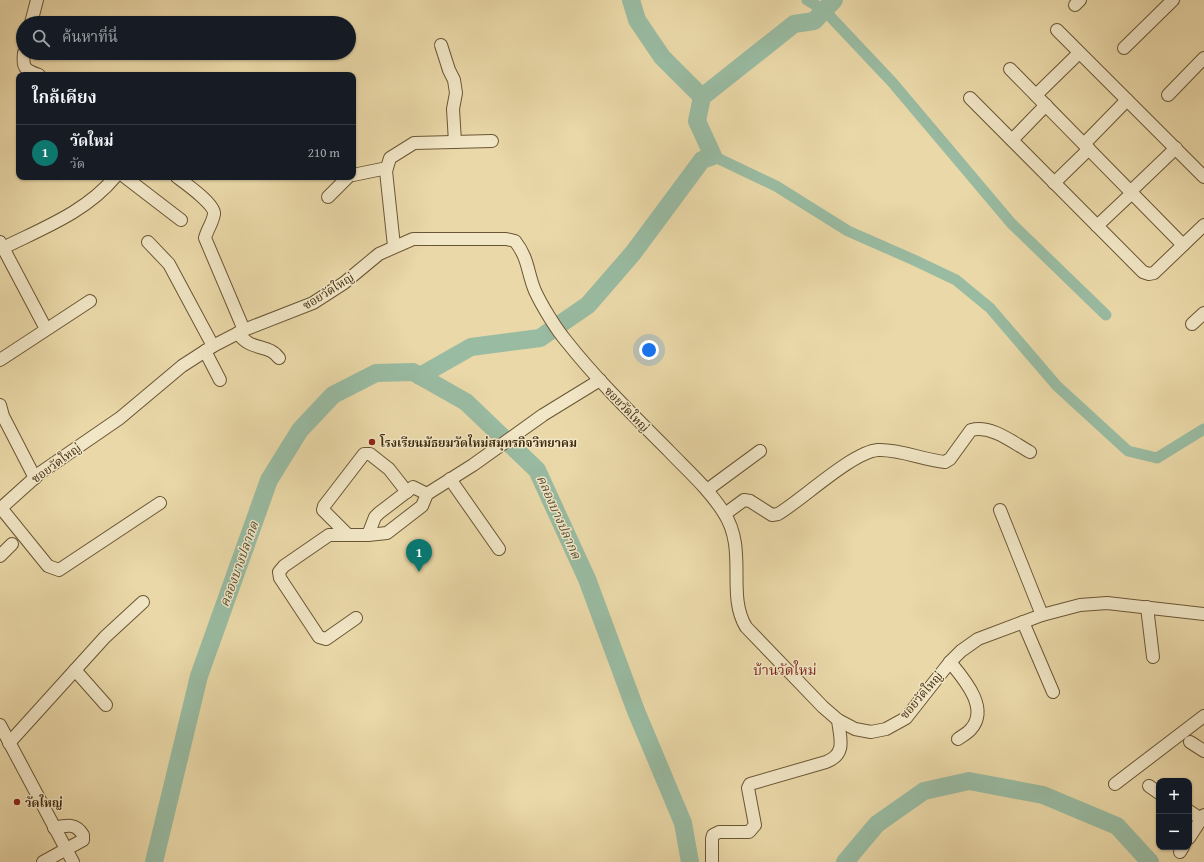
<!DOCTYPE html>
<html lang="th">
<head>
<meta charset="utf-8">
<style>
  body { margin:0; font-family:"Gentium Book Plus","Noto Serif Thai",serif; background:#20242c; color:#f1f3f6 }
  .controls { position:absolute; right:12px; bottom:12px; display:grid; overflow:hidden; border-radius:8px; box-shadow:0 1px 3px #0004 }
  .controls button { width:36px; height:36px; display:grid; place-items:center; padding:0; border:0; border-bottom:1px solid #363941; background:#171b24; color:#f1f3f6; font:20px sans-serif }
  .you { position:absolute; left:649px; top:350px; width:14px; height:14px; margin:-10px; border:3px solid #fff; border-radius:50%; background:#1a73e8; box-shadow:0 0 0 6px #1a73e833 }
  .badge { display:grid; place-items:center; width:26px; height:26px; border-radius:50%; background:#0f766e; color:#fff; font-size:13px; font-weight:700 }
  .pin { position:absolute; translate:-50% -33px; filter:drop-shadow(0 1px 2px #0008) }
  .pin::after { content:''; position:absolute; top:21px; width:14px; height:12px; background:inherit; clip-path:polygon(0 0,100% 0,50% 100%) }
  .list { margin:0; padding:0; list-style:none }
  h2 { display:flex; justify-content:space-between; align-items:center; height:52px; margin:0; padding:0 16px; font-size:17px }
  h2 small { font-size:13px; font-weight:400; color:#9ea1a6 }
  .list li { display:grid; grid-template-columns:26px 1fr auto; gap:12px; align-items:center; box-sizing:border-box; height:56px; padding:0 16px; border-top:1px solid #363941 }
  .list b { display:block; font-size:15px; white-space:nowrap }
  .list p { margin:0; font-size:13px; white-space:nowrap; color:#9ea1a6 }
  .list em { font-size:13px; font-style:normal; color:#9ea1a6 }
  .icon { flex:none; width:22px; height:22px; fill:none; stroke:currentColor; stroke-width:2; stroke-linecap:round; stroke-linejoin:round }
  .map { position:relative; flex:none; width:1204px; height:862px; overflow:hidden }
  .search { position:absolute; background:#171b24; box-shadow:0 1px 3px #0004; left:16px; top:16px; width:340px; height:44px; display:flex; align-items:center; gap:10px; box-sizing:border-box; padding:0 14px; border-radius:22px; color:#9ea1a6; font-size:15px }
  .panel { position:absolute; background:#171b24; box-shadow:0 1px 3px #0004; left:16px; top:72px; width:340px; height:108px; border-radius:8px }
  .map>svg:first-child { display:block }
</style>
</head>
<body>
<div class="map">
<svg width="1204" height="862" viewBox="0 0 1204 862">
  <rect width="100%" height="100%" fill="#ead8a8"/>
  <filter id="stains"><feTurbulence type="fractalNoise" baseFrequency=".005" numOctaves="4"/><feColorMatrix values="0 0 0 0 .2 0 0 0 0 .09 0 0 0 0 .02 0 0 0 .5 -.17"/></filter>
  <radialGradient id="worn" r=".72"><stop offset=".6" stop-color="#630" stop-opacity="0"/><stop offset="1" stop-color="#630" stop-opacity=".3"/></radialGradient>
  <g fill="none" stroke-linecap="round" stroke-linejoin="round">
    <g stroke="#99bba2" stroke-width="11">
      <polyline points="807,0 824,10 892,82 1011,223 1106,315"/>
      <polyline points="713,156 776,186 848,231 914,260 956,280 990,308 1057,386 1128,451 1157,458 1204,429"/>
    </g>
    <g stroke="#99bba2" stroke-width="18">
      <polyline points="631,0 637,20 662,57 702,97"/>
      <polyline points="420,376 471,347 540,338 588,305 633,253 702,160 713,156 697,121 702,97 794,24 814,21 834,0"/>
      <polyline points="154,862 199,676 269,480 300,430 333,395 376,373 413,372 466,402 537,470 587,579 636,711 683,823 690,862"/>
      <polyline points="845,862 877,824 924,791 969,781 1043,795 1117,826 1150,862"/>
    </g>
    <defs>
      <g id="minor">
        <polyline points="1075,5 1080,0"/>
        <polyline points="31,23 37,0"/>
        <polyline points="1057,30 1204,177"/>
        <polyline points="441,45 449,70 454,80 456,93 453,109 455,142"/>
        <polyline points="1124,48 1173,0"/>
        <path d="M24,53C22,68 25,70 39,75"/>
        <polyline points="1010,69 1183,245"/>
        <polyline points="1036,95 1079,53"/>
        <polyline points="1168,95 1204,58"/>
        <polyline points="970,98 1143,272 1149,274 1154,273 1204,225"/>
        <polyline points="1012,140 1046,105"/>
        <polyline points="1084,144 1127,100"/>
        <polyline points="353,175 387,168"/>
        <polyline points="125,177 181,220"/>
        <path d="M177,177C185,183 216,205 214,214C213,222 207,230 205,238L244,330"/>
        <polyline points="1054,183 1089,149"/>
        <polyline points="1130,192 1176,148"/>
        <polyline points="328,197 348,177"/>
        <polyline points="1097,226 1132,193"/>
        <polyline points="0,242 46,329"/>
        <polyline points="148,242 169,264 213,346"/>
        <polyline points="394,246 386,171 390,158 414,143 492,141"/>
        <path d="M3,248C43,228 86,212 115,177"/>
        <polyline points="1192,324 1204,313"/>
        <path d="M238,333C251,352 268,343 279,358"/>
        <polyline points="205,351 220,380"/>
        <polyline points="0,360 90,301"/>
        <polyline points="0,405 3,416 35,478"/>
        <polyline points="450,479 499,549"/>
        <polyline points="707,490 760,451"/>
        <polyline points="1,508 48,566 59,570 160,503"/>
        <path d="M0,509L40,473L120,418L182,366L213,346L244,330L313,303L344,283L379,254L413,239H506L515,241C529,259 527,272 535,291C542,306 556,329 567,342C598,381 633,415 668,450C687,470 709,489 724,513C748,550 726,594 746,627L823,707L838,720L855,729L871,732L886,729L906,718L950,662L961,651L978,639L1042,615L1080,605L1107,603L1204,614"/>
        <polyline points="1000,510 1042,615"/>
        <path d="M725,514L744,500L750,501L772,515L778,514C802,500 852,452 878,450C900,449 923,460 945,462L950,459L971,430C992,425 1012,442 1030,452"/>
        <polyline points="348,535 323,510 324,506 364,454 370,454 389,469 407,492"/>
        <polyline points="368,535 375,517 379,513 413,487 427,494"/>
        <polyline points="0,556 12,544"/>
        <polyline points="1147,607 1153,657"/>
        <polyline points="356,618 326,639 319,637 280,578 279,572 284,566 329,535 368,535 387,533 422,506 427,494 473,465 543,415 600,380"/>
        <polyline points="1023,622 1053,692"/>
        <path d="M950,662C963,678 990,708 971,729C968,733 962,736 958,739"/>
        <polyline points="75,670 106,705"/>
        <polyline points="0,725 73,862"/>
        <polyline points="1190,742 1204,751"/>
        <polyline points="9,743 105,637 143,602"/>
        <polyline points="1115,784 1204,716"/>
        <polyline points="1149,786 1159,793"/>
        <polyline points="1189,811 1201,819"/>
        <polyline points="1189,838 1204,815"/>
        <polyline points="1180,852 1183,847"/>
        <path d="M43,862L83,840V835C76,823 67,825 54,828"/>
        <path d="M712,862V839L713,835L719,832H749L755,825L748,788L750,784L826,762C847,754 840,738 838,720"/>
      </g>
    </defs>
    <use href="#minor" stroke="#6a5634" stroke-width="14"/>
    <use href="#minor" stroke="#f1e6c6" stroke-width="12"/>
  </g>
  <g fill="#8f2418" stroke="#f1e6c6" stroke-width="1.5">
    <circle cx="372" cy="442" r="4"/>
    <circle cx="17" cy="802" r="4"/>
  </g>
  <g text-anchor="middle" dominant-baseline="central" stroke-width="3" stroke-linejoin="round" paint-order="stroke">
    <g font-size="12" fill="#402a0e" stroke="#f1e6c6">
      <text transform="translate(328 291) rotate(-32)">ซอยวัดใหญ่</text>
      <text transform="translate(627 409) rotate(46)">ซอยวัดใหญ่</text>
      <text transform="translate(56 463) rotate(-36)">ซอยวัดใหญ่</text>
      <text transform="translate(921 695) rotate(-49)">ซอยวัดใหญ่</text>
    </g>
    <g font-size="12" font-weight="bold" fill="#402a0e" stroke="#f1e6c6" text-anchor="start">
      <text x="380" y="442">โรงเรียนมัธยมวัดใหม่สมุทรกิจวิทยาคม</text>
      <text x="25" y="802">วัดใหญ่</text>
    </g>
    <g font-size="13" font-style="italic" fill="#564e33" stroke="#f1e6c6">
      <text transform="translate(559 517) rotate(66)">คลองบางปลากด</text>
      <text transform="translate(239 564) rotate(-70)">คลองบางปลากด</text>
    </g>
    <g font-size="14" fill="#7a1f14" stroke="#f1e6c6">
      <text x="785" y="670">บ้านวัดใหม่</text>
    </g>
  </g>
  <rect width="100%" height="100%" filter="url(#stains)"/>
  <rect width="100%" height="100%" fill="url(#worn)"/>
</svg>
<div class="controls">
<button>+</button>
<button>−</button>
</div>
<div class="you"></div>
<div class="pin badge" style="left:419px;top:572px">1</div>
<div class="search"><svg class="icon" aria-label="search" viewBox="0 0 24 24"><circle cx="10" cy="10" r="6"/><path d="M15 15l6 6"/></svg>ค้นหาที่นี่</div>
<section class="panel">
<h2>ใกล้เคียง<small></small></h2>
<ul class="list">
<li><span class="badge">1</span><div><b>วัดใหม่</b><p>วัด</p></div><em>210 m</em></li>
</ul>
</section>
</div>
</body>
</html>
